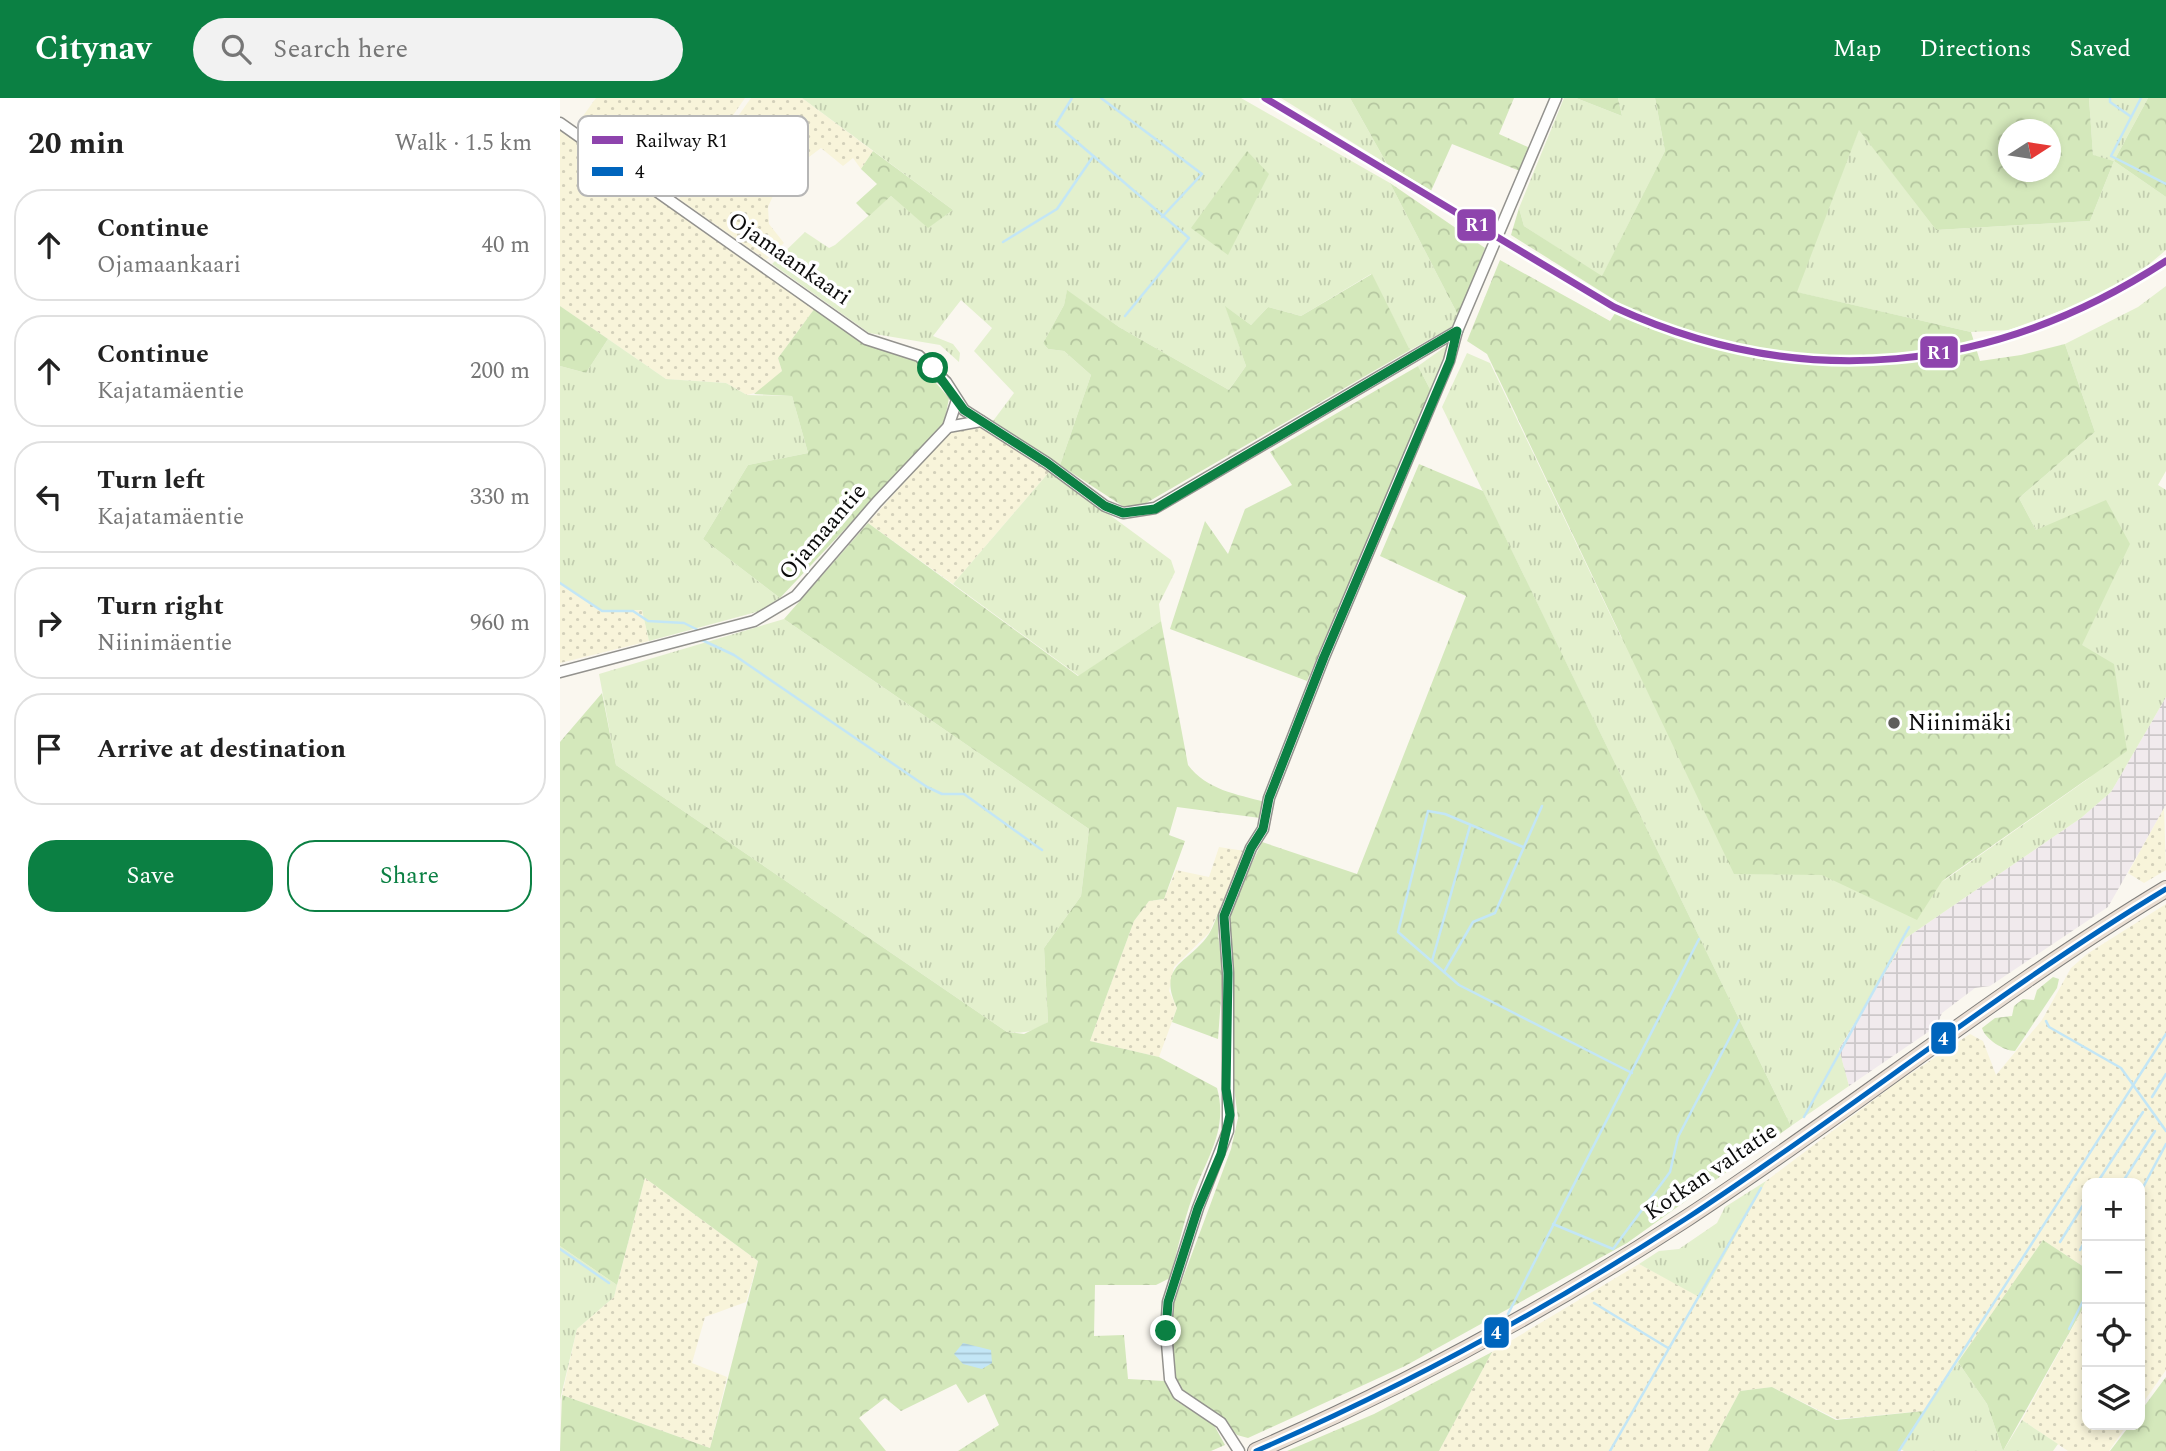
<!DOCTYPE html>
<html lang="en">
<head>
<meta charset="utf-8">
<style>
  body { margin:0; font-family:Spectral,serif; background:#f2f2f2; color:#222 }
  .controls { position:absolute; right:21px; bottom:21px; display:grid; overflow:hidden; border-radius:14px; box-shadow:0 4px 10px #0003 }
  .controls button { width:63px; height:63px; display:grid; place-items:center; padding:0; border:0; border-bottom:2px solid #e0e0e0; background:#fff; color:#222; font:35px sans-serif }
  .compass { position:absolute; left:1438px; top:21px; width:63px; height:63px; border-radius:50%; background:#fff; box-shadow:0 4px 10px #0003; rotate:78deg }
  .stop { position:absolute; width:21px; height:21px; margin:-16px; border:5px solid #0b8043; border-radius:50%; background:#fff }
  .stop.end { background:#0b8043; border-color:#fff; box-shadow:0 2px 7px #0008 }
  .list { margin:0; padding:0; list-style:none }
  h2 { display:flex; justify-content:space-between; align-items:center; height:91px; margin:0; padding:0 28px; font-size:30px }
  h2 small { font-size:23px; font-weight:400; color:#767676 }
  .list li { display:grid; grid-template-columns:46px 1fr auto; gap:21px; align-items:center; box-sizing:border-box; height:112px; margin:0 14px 14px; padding:0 14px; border:2px solid #e0e0e0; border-radius:28px }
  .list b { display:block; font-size:26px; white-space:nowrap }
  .list p { margin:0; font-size:23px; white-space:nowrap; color:#767676 }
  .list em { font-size:23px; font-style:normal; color:#767676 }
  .actions { display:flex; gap:14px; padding:21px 28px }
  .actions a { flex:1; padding:16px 0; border:2px solid #0b8043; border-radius:28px; text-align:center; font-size:24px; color:#0b8043 }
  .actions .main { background:#0b8043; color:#fff }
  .icon { flex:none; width:38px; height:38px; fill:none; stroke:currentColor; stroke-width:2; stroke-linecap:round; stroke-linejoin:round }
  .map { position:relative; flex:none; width:1606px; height:1353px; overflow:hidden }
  header { display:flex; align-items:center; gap:42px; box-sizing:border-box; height:98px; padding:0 35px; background:#0b8043; color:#fff }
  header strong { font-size:33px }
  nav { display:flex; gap:38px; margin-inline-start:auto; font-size:24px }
  .search { width:490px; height:63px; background:#f2f2f2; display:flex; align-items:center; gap:18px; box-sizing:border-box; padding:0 24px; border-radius:38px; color:#767676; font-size:26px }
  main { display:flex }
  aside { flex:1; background:#fff }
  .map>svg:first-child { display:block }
</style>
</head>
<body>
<header>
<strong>Citynav</strong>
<div class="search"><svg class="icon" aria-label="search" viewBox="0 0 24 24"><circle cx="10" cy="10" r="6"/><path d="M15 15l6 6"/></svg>Search here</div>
<nav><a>Map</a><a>Directions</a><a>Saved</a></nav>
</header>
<main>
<aside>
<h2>20 min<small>Walk · 1.5 km</small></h2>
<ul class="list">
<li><svg class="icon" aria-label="ahead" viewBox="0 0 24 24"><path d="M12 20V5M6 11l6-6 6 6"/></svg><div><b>Continue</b><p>Ojamaankaari</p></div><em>40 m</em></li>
<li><svg class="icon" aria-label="ahead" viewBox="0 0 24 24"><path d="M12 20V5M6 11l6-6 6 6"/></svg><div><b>Continue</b><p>Kajatamäentie</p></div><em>200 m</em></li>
<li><svg class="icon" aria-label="left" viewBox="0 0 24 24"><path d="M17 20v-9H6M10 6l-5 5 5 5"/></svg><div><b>Turn left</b><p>Kajatamäentie</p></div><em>330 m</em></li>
<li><svg class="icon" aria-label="right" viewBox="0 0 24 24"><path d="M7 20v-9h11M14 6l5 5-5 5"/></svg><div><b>Turn right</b><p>Niinimäentie</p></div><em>960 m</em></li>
<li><svg class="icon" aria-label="arrive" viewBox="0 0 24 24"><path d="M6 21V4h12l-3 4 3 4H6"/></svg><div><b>Arrive at destination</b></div></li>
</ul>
<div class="actions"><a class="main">Save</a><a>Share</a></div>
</aside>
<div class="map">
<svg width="1606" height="1353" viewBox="0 0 1606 1353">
  <defs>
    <pattern id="industrial-grid" width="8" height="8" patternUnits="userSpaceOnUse" patternTransform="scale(1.75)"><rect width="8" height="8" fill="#f1eaed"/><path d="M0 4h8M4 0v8" fill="none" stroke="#cdc8ca"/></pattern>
    <pattern id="farmland-dots" width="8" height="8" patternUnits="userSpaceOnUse" patternTransform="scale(1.75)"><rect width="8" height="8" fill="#f8f4da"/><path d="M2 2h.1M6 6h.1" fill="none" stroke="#d3d0ba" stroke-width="1.8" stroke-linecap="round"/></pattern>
    <pattern id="grass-tufts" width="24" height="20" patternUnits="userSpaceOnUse" patternTransform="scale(1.75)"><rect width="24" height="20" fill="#e3f0cd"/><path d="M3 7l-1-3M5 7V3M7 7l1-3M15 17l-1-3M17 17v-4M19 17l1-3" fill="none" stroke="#c2cdaf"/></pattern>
    <pattern id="forest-crowns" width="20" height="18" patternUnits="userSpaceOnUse" patternTransform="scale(1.75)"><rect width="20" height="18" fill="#d4e8bb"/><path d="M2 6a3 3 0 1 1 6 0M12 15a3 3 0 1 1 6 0" fill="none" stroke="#b5c6a0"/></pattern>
    <pattern id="water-rules" width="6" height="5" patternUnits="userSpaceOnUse" patternTransform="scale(1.75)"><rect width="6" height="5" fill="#c3e6f6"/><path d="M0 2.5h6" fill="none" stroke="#a6c4d2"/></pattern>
  </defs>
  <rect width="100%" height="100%" fill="#faf7ef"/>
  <polygon fill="url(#industrial-grid)" points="1606,599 1606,707 1548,809 1430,888 1415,890 1382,915 1377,928 1289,988 1279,951 1346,840 1521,720 1551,694"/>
  <g fill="url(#farmland-dots)">
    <polygon points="36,0 185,0 116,99 18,25"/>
    <polygon points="191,0 242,0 313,53 301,71 293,60 283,68 261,50 221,80 208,109 209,126 224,145 206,162 119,101"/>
    <polygon points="0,30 255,210 218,260 222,273 199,294 187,297 166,285 106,281 0,208"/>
    <polygon points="417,327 490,373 393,486 308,425 390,333"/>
    <polygon points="0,484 40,512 82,512 89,543 0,565"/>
    <polygon points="1604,710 1606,772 1584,785 1568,775"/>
    <polygon points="659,749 685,753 649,835 614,869 609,893 617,910 599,959 530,943 574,823 589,803 604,801 616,772 649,779"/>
    <polygon points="1606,806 1606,1272 1580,1309 1580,1085 1527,1085 1527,1171 1483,1142 1364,1313 1277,1321 1212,1289 1180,1293 1148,1353 879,1353 932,1254 1079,1166 1141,1199 1206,1083 1335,986 1410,936 1423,943 1436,977 1482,922 1511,870 1527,856"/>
    <polygon points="85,1080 198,1163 186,1204 145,1219 132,1265 167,1279 150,1350 2,1297 17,1231 54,1199"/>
    <polygon points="1527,1203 1527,1327 1567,1327 1549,1353 1508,1353 1462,1322"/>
  </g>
  <g fill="url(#grass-tufts)" fill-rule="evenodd">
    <polygon points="242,0 681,0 830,85 899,219 890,230 850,252 811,176 741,218 708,209 691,227 666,209 686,268 669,292 559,229 507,193 504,207 483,245 488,251 504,253 531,277 500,367 433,323 454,295 414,253 432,230 401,202 373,238 393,246 400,255 399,264 380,247 309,235 212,166 245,134 269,150 275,147 331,98 368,129 393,112"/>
    <polygon points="721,0 790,0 827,66"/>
    <polygon points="1004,0 1016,0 1062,18 1058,0 1095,0 1105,53 1042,179 964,128 959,110"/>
    <polygon points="1529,0 1588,0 1554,63 1606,99 1606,152 1581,173 1535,200 1449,232 1411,234 1236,194 1299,31 1376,132 1530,123 1554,63 1533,58"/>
    <path d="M1606,188V373L1598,387L1606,392V599L1551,694L1521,720L1346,840L1279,951L1289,988L1231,1028L882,309L907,255L930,265L1061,539L1202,728L1522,547L1476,432L1459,400L1535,334L1505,246L1578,209ZM1532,678L1382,784L1441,732Z"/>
    <polygon points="48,241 106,281 166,285 187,297 232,298 248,355 188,367 143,441 220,500 200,513 89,543 82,512 40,512 0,484 0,268 26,275"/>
    <polygon points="889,246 891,252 871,293 858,268"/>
    <polygon points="490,373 611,462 615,474 599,506 601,523 519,578 393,486"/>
    <path d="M224,521L529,731L521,798L484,850L488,924C474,933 465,936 447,934L56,667L39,576Z"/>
    <polygon points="1206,1083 1141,1200 1079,1166 1099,1153 1119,1151 1157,1125 1165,1109"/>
    <polygon points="0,1148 57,1187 54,1199 17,1231 0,1302"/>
    <polygon points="1398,1264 1427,1306 1443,1353 1462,1322 1498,1346 1493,1353 1344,1353 1339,1350"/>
  </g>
  <g fill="url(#forest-crowns)" fill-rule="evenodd">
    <polygon points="790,0 954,0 939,36 970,50 960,73 892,46 871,93 827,66"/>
    <polygon points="1016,0 1058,0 1062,18"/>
    <path d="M1095,0H1529L1533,57L1554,63L1588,0H1606V99L1554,63L1530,123L1376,132L1299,32L1237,194L1411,234L1420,263L1461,257L1505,246L1535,334L1459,400L1476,432L1546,402L1570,446L1522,547L1554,566L1567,653L1382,783L1357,822L1262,777L1174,776L927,256L907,243L940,162L1050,223L1061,206L951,137L959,110L964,128L1042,178L1105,53ZM1448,32H1490V74H1448Z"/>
    <polygon points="313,53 393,112 368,130 331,98 309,118 296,105 317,86 301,71"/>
    <polygon points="687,53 709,76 668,157 631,130"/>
    <polygon points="830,85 925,150 899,219"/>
    <polygon points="812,176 850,252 581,408 564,409 500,367 531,277 504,253 488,251 483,245 504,207 507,192 559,229 669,292 686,268 665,208 691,227 708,209 741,218"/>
    <polygon points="0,208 48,241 26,275 0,268"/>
    <polygon points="255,210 319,248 358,264 389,300 384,326 220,500 143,441 188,367 248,355 232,298 194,296 222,273 218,260"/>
    <polygon points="858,268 871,293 747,583 610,531 645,423 668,456 685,411 732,387 710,354"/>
    <polygon points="859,366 923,393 1231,1028 1067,1145 845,1268 688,1340 677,1337 662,1321 620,1293 614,1272 613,1226 614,1204 671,1051 678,1020 670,960 668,831 673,805 702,744 797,776 906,498 820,458"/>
    <path d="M308,425L518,578L601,523L628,667C647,692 676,696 705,704L700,720L617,709L609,737L625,743L604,801L589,803L574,823L530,943L599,959L657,990C669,1033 645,1062 632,1100C623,1126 617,1154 610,1180L596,1187H535L534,1238L564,1237L568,1281L604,1283L615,1302L654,1327L665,1347L651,1353H398L439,1327L425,1296L408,1305L396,1286L341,1313L325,1300L299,1320L326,1353H0L2,1297L150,1350L198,1163L85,1080L57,1187L0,1148V644L42,595L56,667L447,934L464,936L488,924L484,850L521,798L529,731L224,521Z"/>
    <path d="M660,809L658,837L663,873L658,941L612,924L617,910C596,866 630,865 649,836C654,828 657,817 660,809Z"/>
    <path d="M1493,879L1499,881L1497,890L1455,953C1444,953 1425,941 1422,930L1435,920L1452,918L1454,908L1463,901L1474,902L1477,892Z"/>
    <polygon points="1483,1142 1527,1171 1527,1203 1443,1353 1427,1306 1398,1264"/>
    <polygon points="932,1254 879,1353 727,1353 814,1316"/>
    <polygon points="1606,1279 1606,1353 1550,1353 1570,1327 1580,1327 1580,1314"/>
    <polygon points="1212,1289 1276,1322 1364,1313 1338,1353 1148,1353 1180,1293"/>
  </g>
  <polygon fill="url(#water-rules)" points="403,1245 431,1252 432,1265 422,1271 403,1266 394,1256"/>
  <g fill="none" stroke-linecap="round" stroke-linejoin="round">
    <g stroke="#c3e6f6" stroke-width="2.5">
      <polyline points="512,0 496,26 629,140 565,218"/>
      <polyline points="541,0 642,76 602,119"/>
      <polyline points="1550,0 1550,4 1570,18"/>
      <polyline points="1581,0 1551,58 1606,86"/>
      <polyline points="443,144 497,111 532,60"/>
      <polyline points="0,485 42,513 73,513 88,523 124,525 140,533"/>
      <polyline points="142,542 174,557 367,689 382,696 404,696 482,752"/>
      <polyline points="963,749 885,716 868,713 838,834 899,887 1072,975"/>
      <polyline points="872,863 910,728"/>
      <polyline points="884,874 913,824 935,815 982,708"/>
      <polyline points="1486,923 1489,929 1561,970 1606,1033"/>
      <polyline points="1592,999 1606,976"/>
      <polyline points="1244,1019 1349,829"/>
      <polyline points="1537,1085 1583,1014"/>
      <polyline points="1562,1085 1595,1033"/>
      <polyline points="1580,1095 1606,1046"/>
      <polyline points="993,1126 1053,1151 1110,1074 1118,1039 1179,922"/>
      <polyline points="1500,1144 1527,1101"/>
      <polyline points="0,1151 49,1185"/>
      <polyline points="1520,1152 1527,1140"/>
      <polyline points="1034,1205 1108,1250"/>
      <polyline points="948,1216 1139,841"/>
      <polyline points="1509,1231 1527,1195"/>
      <polyline points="1050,1353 1201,1090"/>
      <polyline points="1339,1353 1606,936"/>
    </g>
    <defs>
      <g id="minor">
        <polyline points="0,25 306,241 359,258 386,284 404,312 487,365 545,408 563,415 595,410 897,233"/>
        <polyline points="388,329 421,323"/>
        <polyline points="0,574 194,523 236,498 317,404 388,329 397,302"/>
        <polyline points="679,1353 661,1325 618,1296 610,1281 606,1233 608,1204 638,1110 668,1033 668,875 664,818 691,750 703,731 709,700 764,559 889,263 897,233 996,0"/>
      </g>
      <path id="highway" d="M696,1353C846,1288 990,1209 1127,1120C1289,1014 1440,891 1606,791"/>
    </defs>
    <use href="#minor" stroke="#93928e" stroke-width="13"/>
    <use href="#highway" stroke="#807f7c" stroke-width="18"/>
    <use href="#minor" stroke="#fefefd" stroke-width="10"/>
    <use href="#highway" stroke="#eaded3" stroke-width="16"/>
    <defs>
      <path id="bus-1" d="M696,1353C846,1288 990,1209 1127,1120C1289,1014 1440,891 1606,791"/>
    </defs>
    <use href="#bus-1" stroke="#fff" stroke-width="10"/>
    <use href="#bus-1" stroke="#0065bd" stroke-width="5"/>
    <defs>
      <path id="rail-1" d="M705,0L1054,209C1243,296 1434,275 1606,163"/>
    </defs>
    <use href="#rail-1" stroke="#fff" stroke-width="12"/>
    <use href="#rail-1" stroke="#8e44ad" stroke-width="7"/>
  </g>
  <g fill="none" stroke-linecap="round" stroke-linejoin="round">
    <polyline stroke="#0b8043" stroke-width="9" points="373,270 404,312 487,365 545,408 563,415 595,411 897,233 890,263 764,559 709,700 703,731 691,750 664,818 668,875 666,991 670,1017 661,1056 638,1110 608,1204 606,1233"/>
  </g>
  <circle fill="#5f5e5b" stroke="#fff" stroke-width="2.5" cx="1334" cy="625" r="7"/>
  <g text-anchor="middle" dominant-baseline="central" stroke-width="7" stroke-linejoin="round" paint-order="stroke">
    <g font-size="23" fill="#0c0c0c" stroke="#fff">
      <text transform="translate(229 161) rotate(35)">Ojamaankaari</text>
      <text transform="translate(263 434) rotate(-49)">Ojamaantie</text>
      <text transform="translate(1151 1074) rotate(-34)">Kotkan valtatie</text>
    </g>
    <g font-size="23" fill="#0c0c0c" stroke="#fff" text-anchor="start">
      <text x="1348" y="625">Niinimäki</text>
    </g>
  </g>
  <rect x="18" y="18" width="230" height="80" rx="10" fill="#fff" stroke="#b6b6b6" stroke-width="2"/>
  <rect x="32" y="38" width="31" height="8" fill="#8e44ad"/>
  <rect x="32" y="69" width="31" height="9" fill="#0065bd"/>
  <g font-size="19" fill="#0c0c0c">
    <text x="75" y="49">Railway R1</text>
    <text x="75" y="80">4</text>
  </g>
  <g stroke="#fff" stroke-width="2.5">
    <rect x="896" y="110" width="41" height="34" rx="7" fill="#8e44ad"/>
    <rect x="1359" y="237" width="40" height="34" rx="7" fill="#8e44ad"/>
    <rect x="1370" y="923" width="27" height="34" rx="7" fill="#0065bd"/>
    <rect x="923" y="1218" width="27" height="33" rx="7" fill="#0065bd"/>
  </g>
  <g font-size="19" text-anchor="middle" font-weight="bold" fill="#fff">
    <text x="917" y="133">R1</text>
    <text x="1379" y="261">R1</text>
    <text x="1383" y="947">4</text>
    <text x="936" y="1241">4</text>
  </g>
</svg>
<div class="controls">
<button>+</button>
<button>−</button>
<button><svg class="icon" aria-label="locate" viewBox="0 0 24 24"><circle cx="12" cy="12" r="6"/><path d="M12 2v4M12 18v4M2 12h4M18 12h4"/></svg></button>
<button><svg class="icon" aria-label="layers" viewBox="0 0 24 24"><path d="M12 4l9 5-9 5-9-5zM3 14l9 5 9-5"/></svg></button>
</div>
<svg class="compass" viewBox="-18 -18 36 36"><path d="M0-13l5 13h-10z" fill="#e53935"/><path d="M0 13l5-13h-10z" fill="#767676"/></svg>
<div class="stop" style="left:373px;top:270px"></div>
<div class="stop end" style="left:606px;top:1233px"></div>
</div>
</main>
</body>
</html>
